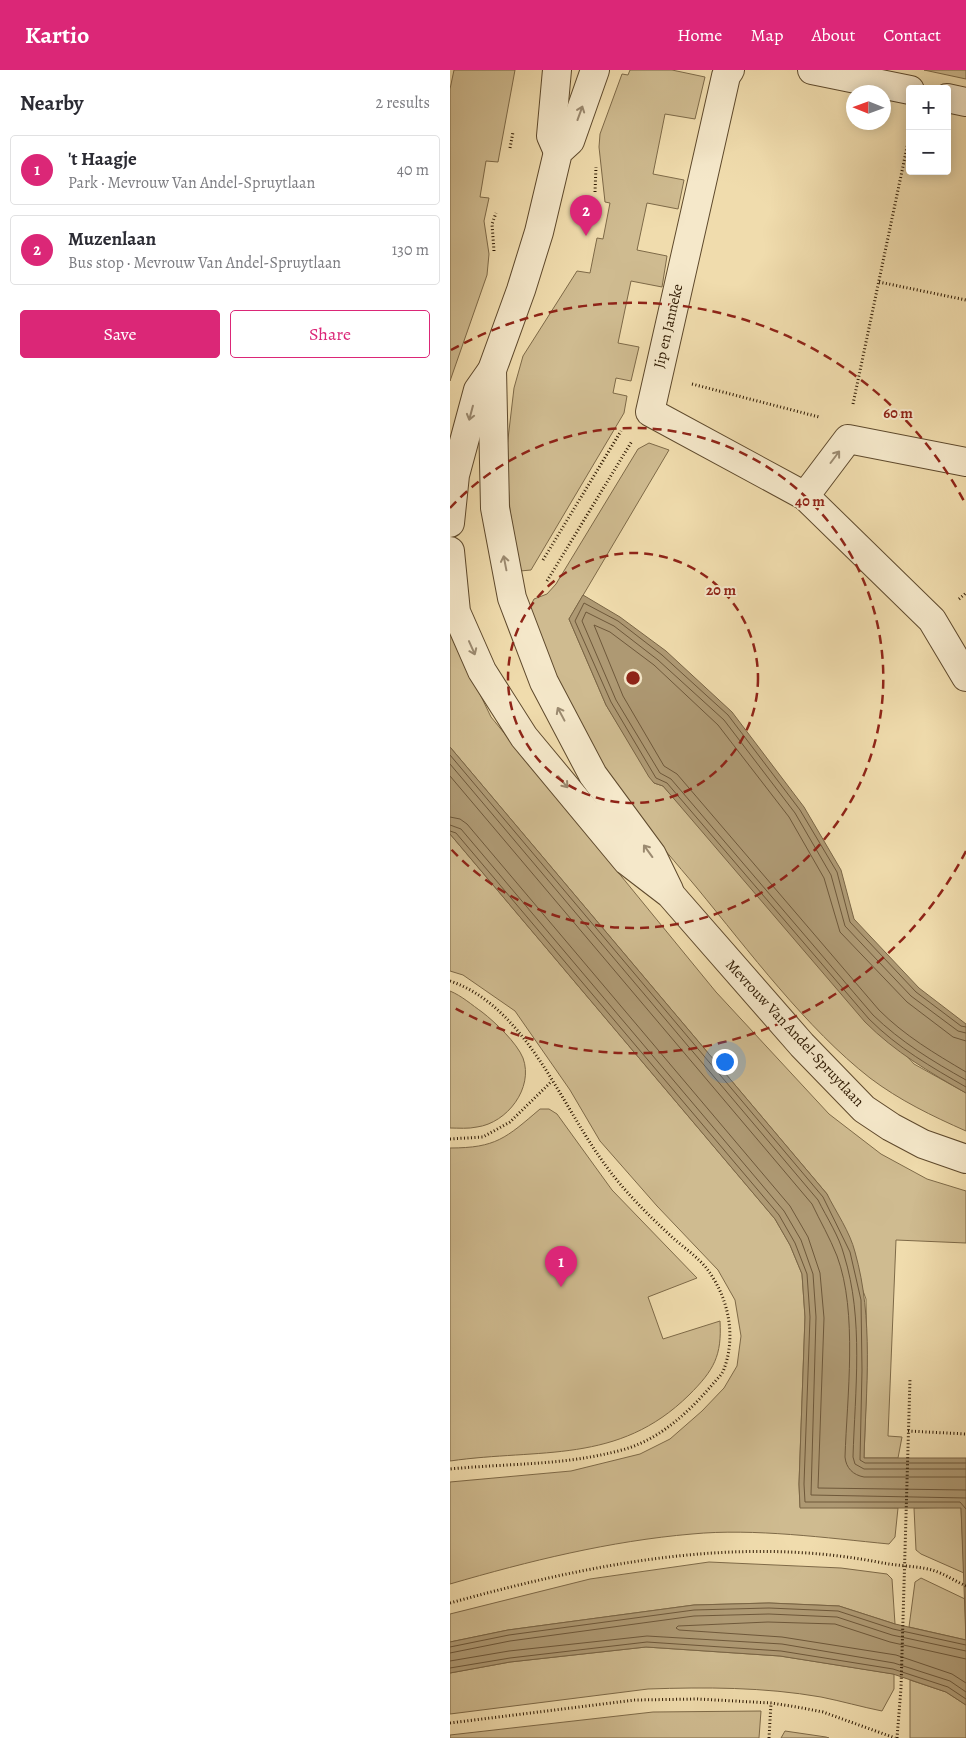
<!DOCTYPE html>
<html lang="en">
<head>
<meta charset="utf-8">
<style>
  body { margin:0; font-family:Alegreya,serif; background:#f2f2f3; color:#2b2b33 }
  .controls { position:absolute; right:15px; top:15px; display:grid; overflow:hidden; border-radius:5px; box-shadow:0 2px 12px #0003 }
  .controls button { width:45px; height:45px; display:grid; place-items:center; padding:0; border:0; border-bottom:1px solid #e1e1e2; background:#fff; color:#2b2b33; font:25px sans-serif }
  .compass { position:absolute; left:396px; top:15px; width:45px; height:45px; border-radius:50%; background:#fff; box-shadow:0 2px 12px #0003; rotate:271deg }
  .you { position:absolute; left:274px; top:991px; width:18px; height:18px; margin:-12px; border:4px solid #fff; border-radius:50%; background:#1a73e8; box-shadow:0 0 0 8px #1a73e833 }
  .badge { display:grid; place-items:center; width:32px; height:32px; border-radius:50%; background:#db2777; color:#fff; font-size:16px; font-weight:700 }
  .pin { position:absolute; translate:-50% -41px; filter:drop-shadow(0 1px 2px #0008) }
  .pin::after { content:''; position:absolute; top:26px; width:18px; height:15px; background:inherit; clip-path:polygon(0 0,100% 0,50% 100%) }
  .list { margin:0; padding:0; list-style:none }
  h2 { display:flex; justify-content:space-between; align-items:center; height:65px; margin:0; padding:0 20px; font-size:21px }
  h2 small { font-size:16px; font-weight:400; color:#7c7c81 }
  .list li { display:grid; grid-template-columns:32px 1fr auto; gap:15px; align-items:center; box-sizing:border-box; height:70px; margin:0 10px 10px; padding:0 10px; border:1px solid #e1e1e2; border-radius:5px }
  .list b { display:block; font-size:19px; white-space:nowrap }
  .list p { margin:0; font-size:16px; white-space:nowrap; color:#7c7c81 }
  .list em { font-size:16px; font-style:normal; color:#7c7c81 }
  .actions { display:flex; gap:10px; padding:15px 20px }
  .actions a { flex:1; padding:11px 0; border:1px solid #db2777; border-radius:5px; text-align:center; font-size:18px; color:#db2777 }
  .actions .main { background:#db2777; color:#fff }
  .map { position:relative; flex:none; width:516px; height:1668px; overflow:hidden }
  header { display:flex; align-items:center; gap:30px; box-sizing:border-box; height:70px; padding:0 25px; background:#db2777; color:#fff }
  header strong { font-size:24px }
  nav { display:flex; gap:28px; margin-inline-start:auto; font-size:18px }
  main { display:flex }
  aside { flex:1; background:#fff }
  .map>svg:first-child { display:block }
</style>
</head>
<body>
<header>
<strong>Kartio</strong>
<nav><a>Home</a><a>Map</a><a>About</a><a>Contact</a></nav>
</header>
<main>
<aside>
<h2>Nearby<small>2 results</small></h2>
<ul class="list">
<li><span class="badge">1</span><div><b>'t Haagje</b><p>Park · Mevrouw Van Andel-Spruytlaan</p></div><em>40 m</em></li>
<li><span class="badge">2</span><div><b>Muzenlaan</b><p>Bus stop · Mevrouw Van Andel-Spruytlaan</p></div><em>130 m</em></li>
</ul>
<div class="actions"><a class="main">Save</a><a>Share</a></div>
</aside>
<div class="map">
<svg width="516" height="1668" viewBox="0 0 516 1668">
  <rect width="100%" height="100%" fill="#f0dcad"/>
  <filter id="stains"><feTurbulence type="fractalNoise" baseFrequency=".004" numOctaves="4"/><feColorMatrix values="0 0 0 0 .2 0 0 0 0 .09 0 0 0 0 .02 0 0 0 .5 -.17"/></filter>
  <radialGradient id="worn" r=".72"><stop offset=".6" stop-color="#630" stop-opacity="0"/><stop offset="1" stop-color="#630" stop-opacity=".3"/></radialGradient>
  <g fill="#cfbb90" stroke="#7e6a48">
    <polygon points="4,0 65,0 48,92 36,91 30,127 39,128 34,151 39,184 37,205 0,311 0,19"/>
    <polygon points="180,0 222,0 255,7 245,49 215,44 203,104 234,110 228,139 197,133 187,180 217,186 212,217 181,211 168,273 189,277 181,311 166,308 163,323 177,326 174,343 81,500 70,501 60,441 56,386 64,318 73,286 127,201 140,203 147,168 153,169 160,133 155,132 149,77 150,64 172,4 178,5"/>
    <polygon points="474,0 516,0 516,9"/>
    <path d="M199,373L219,380L119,549L156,635L204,713L213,716L464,994L516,1023V1061C482,1046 449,1030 420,1008C357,959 298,880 247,818C206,769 161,720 131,663C110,623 94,580 80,537L84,529L97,524L106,514L188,379Z"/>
    <polygon points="0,562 41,647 266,922 379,1044 431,1084 477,1109 516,1121 516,1173 446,1170 438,1366 452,1367 448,1388 414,1388 417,1301 416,1229 377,1124 0,677"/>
    <path d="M0,764L325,1149L340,1175L352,1204L355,1247L349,1414L350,1437L448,1438L445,1467L439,1474C377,1468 304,1458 242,1464C160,1471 79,1491 0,1514V1412L121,1401L190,1384L220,1369L252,1341L274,1318L287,1296L291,1266L285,1230L268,1200L207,1136L150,1071L120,1020L65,941L13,905L0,901Z"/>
    <path d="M0,921C12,926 22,935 32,942C45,952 67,973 73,988C84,1018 57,1053 27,1057C18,1059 9,1058 0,1058Z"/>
    <path d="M90,1039H99L107,1044L162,1120L247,1208L198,1227L213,1269L270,1251C272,1286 264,1300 239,1325C168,1395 90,1378 0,1391V1078C46,1078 56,1068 90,1039Z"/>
    <polygon points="511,1437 514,1503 471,1484 466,1480 464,1438"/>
    <polygon points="259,1492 391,1498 437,1504 442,1509 445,1554 389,1536 319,1533 244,1535 58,1560 0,1572 0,1544 140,1509"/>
    <polygon points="471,1508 515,1529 516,1570 459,1557 465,1512"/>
    <path d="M196,1577L330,1586L444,1604V1619L432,1641C412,1637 391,1631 371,1627C314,1617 255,1617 198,1619L0,1644V1603L60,1592Z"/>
    <polygon points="460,1610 496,1622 516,1635 516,1668 460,1668"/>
    <polygon points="311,1641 309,1668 0,1668 0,1665 203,1642"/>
    <polygon points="335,1661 376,1667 379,1668 331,1668"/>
  </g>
  <g fill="#ae9973" stroke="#7a6545">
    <path d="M133,525L170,547L216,581L282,642L354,737L391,800L404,849L469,918L516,954V1023C479,1002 445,982 415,952L213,716L204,713L199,707L156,635L119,549Z"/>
    <path d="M0,677L377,1124C386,1142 400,1162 405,1182C424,1249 416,1319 414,1388H516V1635L496,1622L443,1604L330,1586L196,1577L60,1592L0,1603V1572L58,1560L244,1535L319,1533L389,1536L445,1554L516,1570L511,1438H350L349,1414L355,1247L352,1204L340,1175L325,1149L0,764Z"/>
  </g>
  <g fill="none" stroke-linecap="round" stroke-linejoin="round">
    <g stroke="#6e583a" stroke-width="1">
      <polyline points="0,685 373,1127 400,1182 411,1230 412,1300 410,1390 415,1393 516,1393"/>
      <path d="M0,694L368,1130C377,1148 389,1166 394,1185C414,1249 405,1321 403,1387L405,1394L414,1399H516"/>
      <path d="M0,706L362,1134C370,1151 380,1168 387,1186C408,1242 397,1327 395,1387C396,1398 403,1405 414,1407H516"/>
      <polyline points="0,747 10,749 17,754 340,1136 358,1167 370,1203 374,1248 368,1418 516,1420"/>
      <polyline points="0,755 11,759 334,1141 351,1170 363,1204 366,1247 361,1425 516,1428"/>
      <polyline points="0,761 6,763 329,1145 345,1173 357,1204 360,1247 354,1414 355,1432 510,1432 516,1439"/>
      <path d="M516,957L511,956L466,922L400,852L387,802L350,740L278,645L212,585L168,551L134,533L125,551L161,632L206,708L217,713L419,949C448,978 481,997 516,1017"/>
      <path d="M516,963L508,961L461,926L395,856L381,805L345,743L274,650L208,590L164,556L136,542L132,551L166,630L210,703L221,709L423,945C451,972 482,991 516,1010"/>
      <path d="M516,971L503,967L457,932L390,862L374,808L339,747L268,655L204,595L160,562L144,555L173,626L214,696L227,704L429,940C455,966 484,983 516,1002"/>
      <polyline points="0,1577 59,1565 244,1540 319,1538 388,1541 443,1559 516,1575"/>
      <polyline points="0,1583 60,1571 244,1546 319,1544 387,1547 442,1565 516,1581"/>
      <polyline points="516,1589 440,1572 385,1554 318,1552 228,1556 226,1558 229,1560 332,1567 446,1585 502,1604 516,1613"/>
      <polyline points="0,1591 59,1581 197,1566 332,1574 444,1593 500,1611 516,1622"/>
      <polyline points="0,1598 60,1588 197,1572 331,1581 443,1599 498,1617 516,1629"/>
    </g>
    <defs>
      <g id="minor">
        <polyline points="107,0 101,66 108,82"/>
        <polyline points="280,0 276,6 200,342 355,426 482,550 516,607"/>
        <polyline points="362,0 460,20"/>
        <polyline points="497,28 516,32"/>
        <polyline points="42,300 45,438 62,528 94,612 143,705 202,785 219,820"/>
        <polyline points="355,426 398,369 516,392"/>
        <polyline points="0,453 5,405 28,320 42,300 71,220 89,162 108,82 120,71 145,0"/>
        <polyline points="0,481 6,542 32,601 74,667 177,791 220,824 352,975 414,1039 441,1057 473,1074 516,1089"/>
      </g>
    </defs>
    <use href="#minor" stroke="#5e492c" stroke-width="30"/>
    <g stroke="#2d1801" stroke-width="3" stroke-dasharray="1 2.5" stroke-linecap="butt">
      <polyline points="60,78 63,62"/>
      <polyline points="145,122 146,97"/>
      <polyline points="44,181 42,154 46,143"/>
      <polyline points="429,212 516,230"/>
      <polyline points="242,314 369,347"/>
      <polyline points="403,334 460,63"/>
      <polyline points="93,490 171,361"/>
      <polyline points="97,511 182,371"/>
      <polyline points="509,529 516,523"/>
      <path d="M0,911C74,936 109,1030 151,1089C171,1118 196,1143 222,1167C234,1178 251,1189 260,1203C279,1231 286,1267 274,1299C272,1305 266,1310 262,1315C238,1343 209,1370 172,1380C112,1396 61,1393 0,1399"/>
      <polyline points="0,1069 33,1067 60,1052 102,1011"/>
      <polyline points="458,1361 516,1364"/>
      <path d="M0,1533C141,1494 287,1464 433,1493C449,1496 467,1496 482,1500C493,1503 505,1511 516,1516"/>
      <polyline points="0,1653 185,1630 248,1629 321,1633 347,1637 373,1642 445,1668"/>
      <polyline points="319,1668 321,1633"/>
      <polyline points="447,1668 451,1618 460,1309"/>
    </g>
    <use href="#minor" stroke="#f5e8ca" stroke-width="28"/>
  </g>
  <defs><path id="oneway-shaft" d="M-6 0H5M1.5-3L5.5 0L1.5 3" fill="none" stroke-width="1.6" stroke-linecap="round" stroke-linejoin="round" transform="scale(1.25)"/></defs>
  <g stroke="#9b8a70">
    <use href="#oneway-shaft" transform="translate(130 43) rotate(-70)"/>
    <use href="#oneway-shaft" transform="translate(21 343) rotate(105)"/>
    <use href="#oneway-shaft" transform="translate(385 387) rotate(-53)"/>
    <use href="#oneway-shaft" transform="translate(55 493) rotate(-101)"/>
    <use href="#oneway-shaft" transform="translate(22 578) rotate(66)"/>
    <use href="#oneway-shaft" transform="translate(111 644) rotate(-118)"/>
    <use href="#oneway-shaft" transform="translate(113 712) rotate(50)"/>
    <use href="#oneway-shaft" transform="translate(198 781) rotate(-126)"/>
  </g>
  <g fill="none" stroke="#8f2418" stroke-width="2.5" stroke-dasharray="9 6">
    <circle cx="183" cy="608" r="125"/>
    <path d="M0 438A250 250 0 1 1 0 778"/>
    <path d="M516 781A375 375 0 0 1 1 936M1 280A375 375 0 0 1 516 435"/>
  </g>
  <g text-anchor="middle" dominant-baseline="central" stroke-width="4" stroke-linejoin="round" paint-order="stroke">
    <g font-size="15" fill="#2d1801" stroke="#f5e8ca">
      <text transform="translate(218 256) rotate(-77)">Jip en Janneke</text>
      <text transform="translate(345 963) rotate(47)">Mevrouw Van Andel-Spruytlaan</text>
    </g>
  </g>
  <circle cx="183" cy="608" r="8" fill="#8f2418" stroke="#f5e8ca" stroke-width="2.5"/>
  <g font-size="15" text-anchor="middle" font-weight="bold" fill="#8f2418" stroke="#f5e8ca" stroke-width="4" stroke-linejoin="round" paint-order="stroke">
    <text x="448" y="348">60 m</text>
    <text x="360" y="436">40 m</text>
    <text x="271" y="525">20 m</text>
  </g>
  <rect width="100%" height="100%" filter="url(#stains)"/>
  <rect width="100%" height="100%" fill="url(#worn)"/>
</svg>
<div class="controls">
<button>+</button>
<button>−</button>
</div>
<svg class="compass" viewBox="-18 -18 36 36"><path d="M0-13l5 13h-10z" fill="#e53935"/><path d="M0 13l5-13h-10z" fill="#7c7c81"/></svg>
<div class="you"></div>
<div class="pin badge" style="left:111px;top:1217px">1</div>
<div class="pin badge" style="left:136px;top:166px">2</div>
</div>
</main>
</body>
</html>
